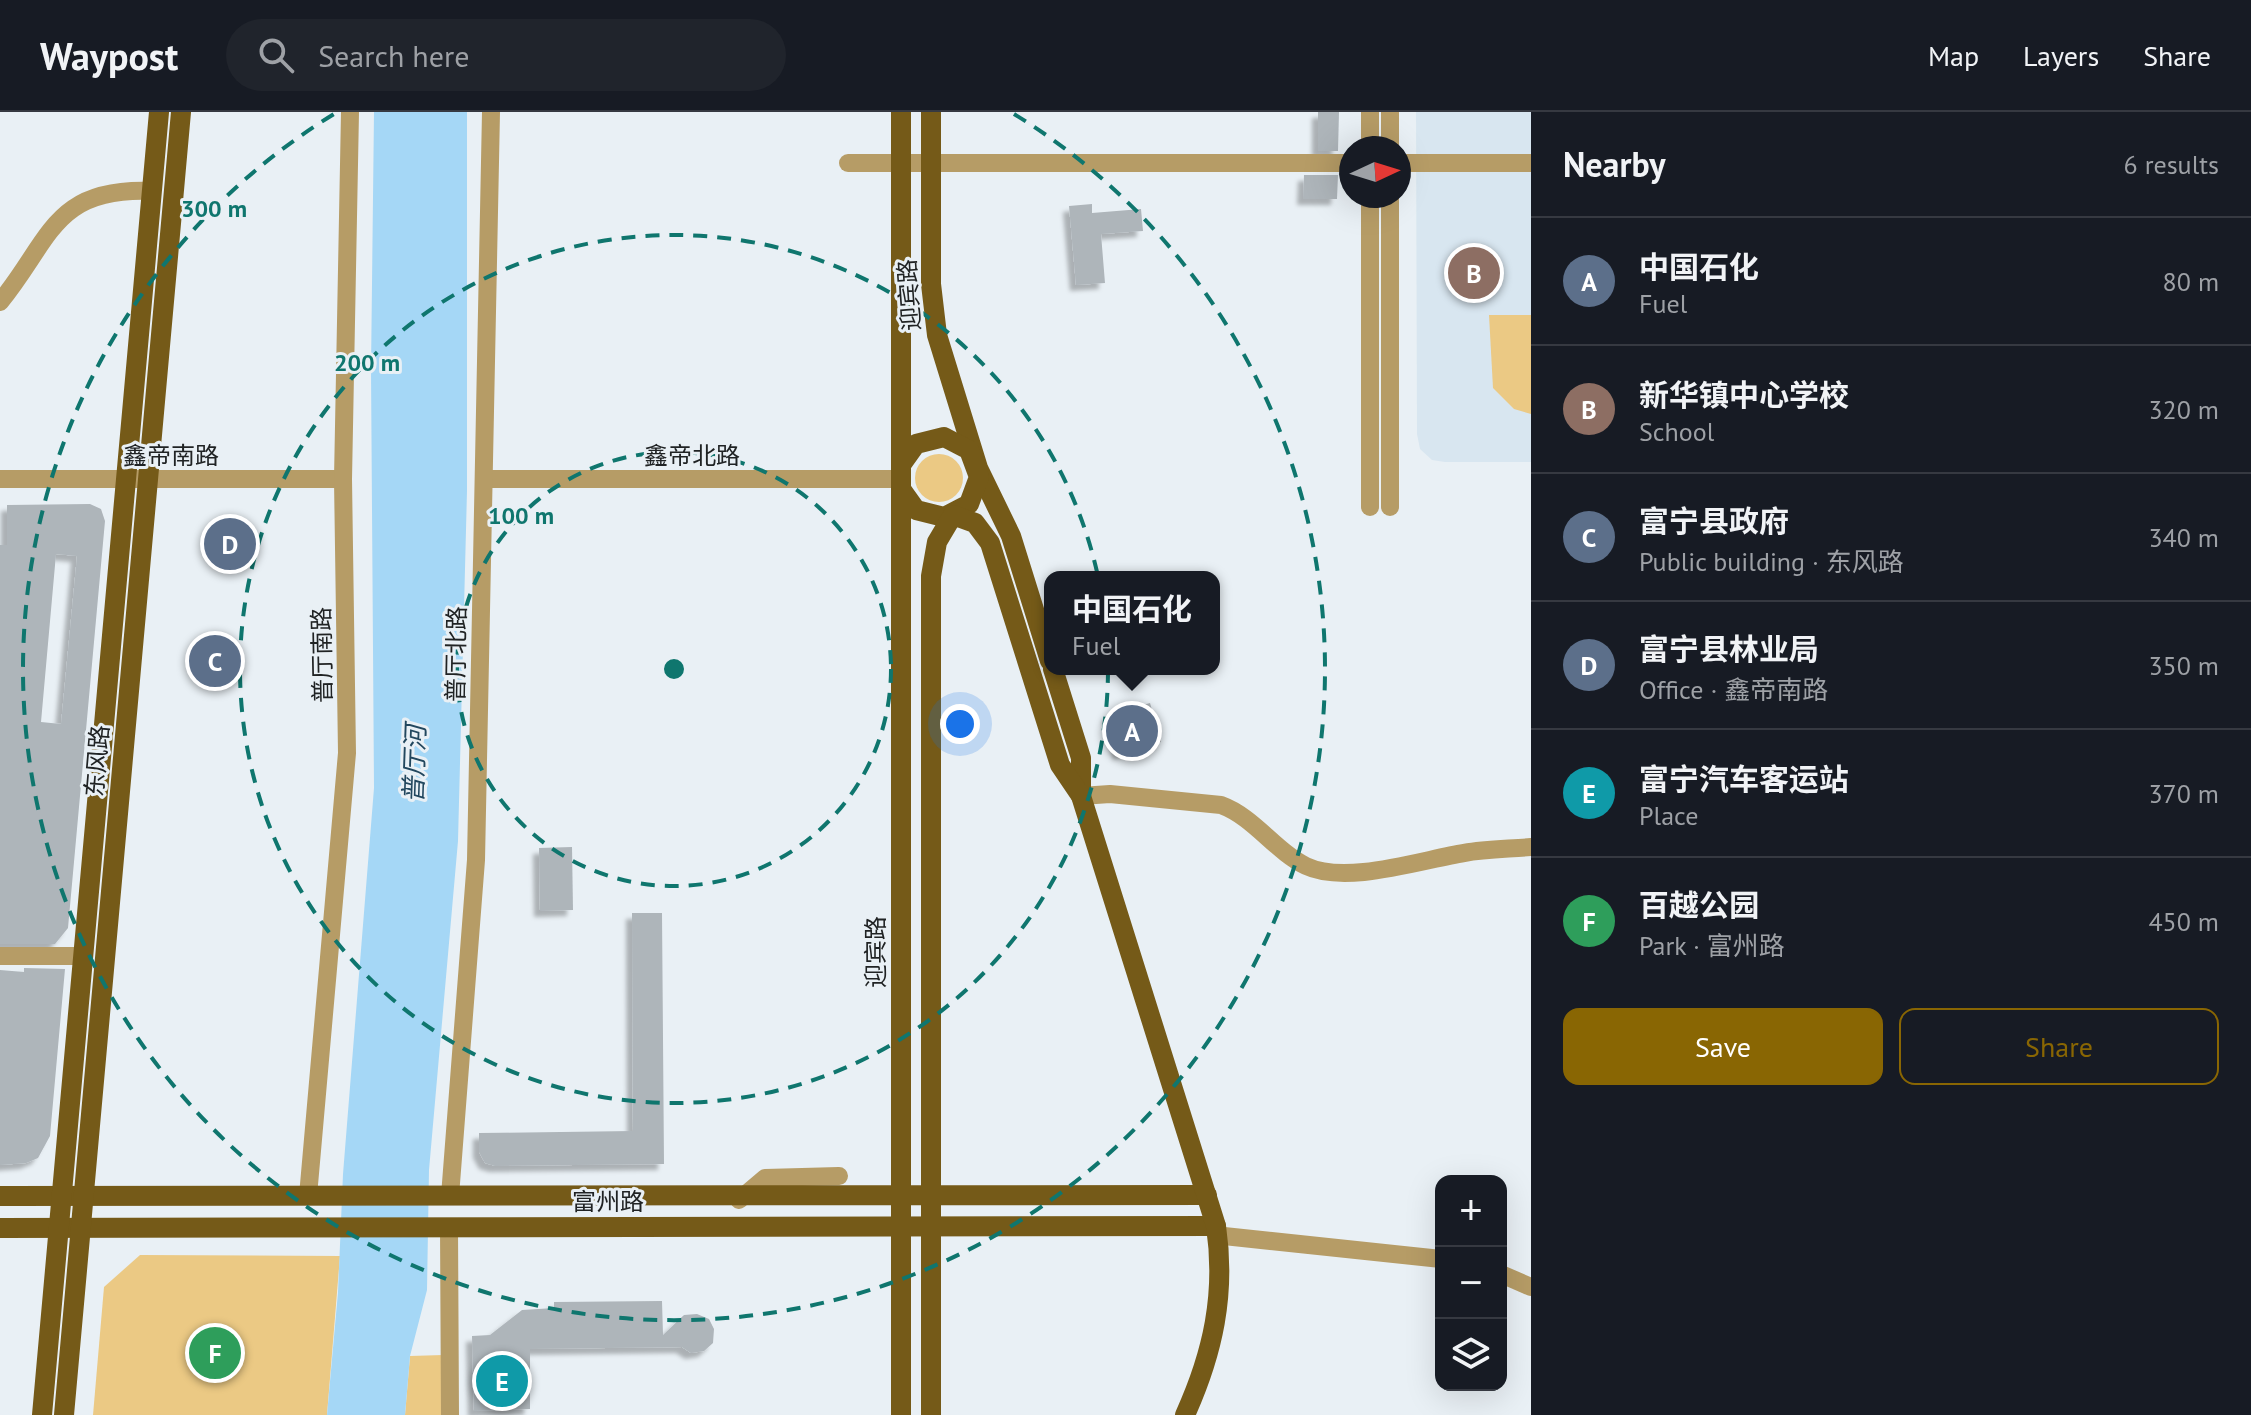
<!DOCTYPE html>
<html lang="en">
<head>
<meta charset="utf-8">
<style>
  body { margin:0; font-family:"PT Sans","Noto Sans SC",sans-serif; background:#20242c; color:#f1f3f6 }
  .controls { position:absolute; right:24px; bottom:24px; display:grid; overflow:hidden; border-radius:16px; box-shadow:0 8px 32px #0002 }
  .controls button { width:72px; height:72px; display:grid; place-items:center; padding:0; border:0; border-bottom:2px solid #363941; background:#171b24; color:#f1f3f6; font:40px sans-serif }
  .compass { position:absolute; left:1339px; top:24px; width:72px; height:72px; border-radius:50%; background:#171b24; box-shadow:0 8px 32px #0002; rotate:86deg }
  .you { position:absolute; left:960px; top:612px; width:28px; height:28px; margin:-20px; border:6px solid #fff; border-radius:50%; background:#1a73e8; box-shadow:0 0 0 12px #1a73e833 }
  .badge { display:grid; place-items:center; width:52px; height:52px; border-radius:50%; background:#896603; color:#fff; font-size:26px; font-weight:700 }
  .pin { position:absolute; translate:-50% -50%; border:4px solid #fff; box-shadow:0 2px 8px #0006 }
  .popup { position:absolute; left:1044px; top:459px; width:176px; height:104px; box-sizing:border-box; display:grid; place-content:center; border-radius:16px; background:#171b24; filter:drop-shadow(0 2px 6px #0005); font-size:26px; white-space:nowrap; color:#9ea1a6 }
  .popup b { font-size:30px; color:#f1f3f6 }
  .popup::after { content:''; position:absolute; left:50%; top:100%; margin-left:-16px; border:16px solid transparent; border-top-color:#171b24 }
  .list { margin:0; padding:0; list-style:none }
  h2 { display:flex; justify-content:space-between; align-items:center; height:104px; margin:0; padding:0 32px; font-size:34px }
  h2 small { font-size:26px; font-weight:400; color:#9ea1a6 }
  .list li { display:grid; grid-template-columns:52px 1fr auto; gap:24px; align-items:center; box-sizing:border-box; height:128px; padding:0 32px; border-top:2px solid #363941 }
  .list b { display:block; font-size:30px; white-space:nowrap }
  .list p { margin:0; font-size:26px; white-space:nowrap; color:#9ea1a6 }
  .list em { font-size:26px; font-style:normal; color:#9ea1a6 }
  .actions { display:flex; gap:16px; padding:24px 32px }
  .actions a { flex:1; padding:18px 0; border:2px solid #896603; border-radius:16px; text-align:center; font-size:28px; color:#896603 }
  .actions .main { background:#896603; color:#fff }
  .icon { flex:none; width:44px; height:44px; fill:none; stroke:currentColor; stroke-width:2; stroke-linecap:round; stroke-linejoin:round }
  .map { position:relative; flex:none; width:1531px; height:1303px; overflow:hidden }
  header { display:flex; align-items:center; gap:48px; box-sizing:border-box; height:112px; padding:0 40px; background:#171b24; border-bottom:2px solid #363941 }
  header strong { font-size:38px }
  nav { display:flex; gap:44px; margin-inline-start:auto; font-size:28px }
  .search { width:560px; height:72px; background:#20242c; display:flex; align-items:center; gap:20px; box-sizing:border-box; padding:0 28px; border-radius:44px; color:#9ea1a6; font-size:30px }
  main { display:flex }
  aside { flex:1; background:#171b24 }
  .map>svg:first-child { display:block }
</style>
</head>
<body>
<header>
<strong>Waypost</strong>
<div class="search"><svg class="icon" aria-label="search" viewBox="0 0 24 24"><circle cx="10" cy="10" r="6"/><path d="M15 15l6 6"/></svg>Search here</div>
<nav><a>Map</a><a>Layers</a><a>Share</a></nav>
</header>
<main>
<div class="map">
<svg width="1531" height="1303" viewBox="0 0 1531 1303">
  <defs>
    <filter id="shadow"><feDropShadow dx="-6" dy="6" stdDeviation="2" flood-color="#0004"/></filter>
  </defs>
  <rect width="100%" height="100%" fill="#e9f0f5"/>
  <polygon fill="#d8e6f0" points="1416,0 1531,0 1531,350 1445,350 1432,348 1420,337 1417,322"/>
  <g fill="#ebc984">
    <polygon points="1489,203 1531,203 1531,302 1514,297 1493,276"/>
    <circle cx="939" cy="366" r="24"/>
    <polygon points="140,1143 340,1144 327,1303 93,1303 104,1175"/>
    <polygon points="443,1243 443,1303 405,1303 410,1244"/>
  </g>
  <polygon fill="#a5d7f6" points="374,0 467,0 467,379 458,729 429,1058 427,1178 410,1244 405,1303 327,1303 338,1180 343,1062 374,676 371,258"/>
  <g fill="#aeb5ba" fill-rule="evenodd" filter="url(#shadow)">
    <polygon points="1318,0 1339,0 1338,39 1318,39"/>
    <polygon points="1304,63 1338,63 1337,87 1303,87"/>
    <polygon points="1092,92 1092,101 1141,97 1143,119 1101,122 1105,171 1076,173 1069,94"/>
    <path d="M90,392L101,397L105,409L68,816L55,832H0V433H7V393ZM56,442L77,444L61,612L41,610Z"/>
    <polygon points="1150,591 1161,630 1119,642 1108,603"/>
    <polygon points="572,735 573,798 540,799 539,736"/>
    <polygon points="632,801 662,801 664,1052 495,1054 485,1051 479,1040 479,1021 633,1019"/>
    <polygon points="24,856 65,857 50,1024 38,1046 26,1051 0,1053 0,858 24,860"/>
    <polygon points="662,1189 663,1223 684,1203 697,1202 709,1207 714,1217 713,1231 704,1239 691,1241 682,1235 530,1237 530,1297 474,1299 472,1224 490,1223 522,1198 554,1196 554,1190"/>
  </g>
  <g fill="none" stroke-linecap="round" stroke-linejoin="round">
    <g stroke="#b69c66" stroke-width="18">
      <polyline points="1370,36 1370,0"/>
      <polyline points="1390,36 1390,0"/>
      <polyline points="848,51 1351,51"/>
      <polyline points="1399,51 1531,51"/>
      <path d="M0,190C51,128 53,75 152,79"/>
      <polyline points="0,367 343,367"/>
      <polyline points="484,367 901,367"/>
      <polyline points="1370,395 1370,84"/>
      <polyline points="1390,395 1390,84"/>
      <path d="M1081,684L1110,682L1221,693C1254,705 1275,739 1306,754C1346,773 1421,748 1464,741C1486,737 1509,737 1531,735"/>
      <polyline points="0,844 83,844"/>
      <polyline points="308,1084 347,641 343,367 350,0"/>
      <polyline points="450,1084 476,748 491,0"/>
      <polyline points="739,1088 765,1066 839,1064"/>
      <polyline points="449,1115 450,1303"/>
      <polyline points="1224,1124 1441,1147"/>
      <polyline points="1501,1162 1531,1175"/>
    </g>
    <g stroke="#755a18" stroke-width="20">
      <polyline points="931,0 931,172 937,223 978,356 1011,424 1050,549"/>
      <polyline points="901,377 916,398 944,405 969,392 979,365 969,338 944,325 916,332 901,353"/>
      <polyline points="1053,557 1081,646 1081,684"/>
      <polyline points="0,1084 1207,1083"/>
      <polyline points="0,1116 1216,1114"/>
      <polyline points="42,1303 159,0"/>
      <polyline points="64,1303 181,0"/>
      <polyline points="901,1303 901,0"/>
      <path d="M931,1303V464L937,430L953,403L975,411L990,431L1060,653L1081,684L1216,1114C1226,1182 1213,1241 1185,1303"/>
    </g>
  </g>
  <g fill="none" stroke="#0f766e" stroke-width="4" stroke-dasharray="14 10">
    <circle cx="674" cy="557" r="217"/>
    <circle cx="674" cy="557" r="434"/>
    <path d="M1014 2A651 651 0 1 1 334 2"/>
  </g>
  <g text-anchor="middle" dominant-baseline="central" stroke-width="6" stroke-linejoin="round" paint-order="stroke">
    <g font-size="24" fill="#202324" stroke="#e9f0f5">
      <text transform="translate(909 183) rotate(-94)">迎宾路</text>
      <text x="171" y="343">鑫帝南路</text>
      <text x="692" y="343">鑫帝北路</text>
      <text transform="translate(456 542) rotate(-89)">普厅北路</text>
      <text transform="translate(322 543) rotate(-91)">普厅南路</text>
      <text transform="translate(97 649) rotate(-85)">东风路</text>
      <text transform="translate(875 840) rotate(-90)">迎宾路</text>
      <text x="608" y="1089">富州路</text>
    </g>
    <g font-size="26" font-style="italic" fill="#22475e" stroke="#e9f0f5">
      <text transform="translate(414 652) rotate(-88)">普厅河</text>
    </g>
  </g>
  <circle cx="674" cy="557" r="12" fill="#0f766e" stroke="#e9f0f5" stroke-width="4"/>
  <g font-size="24" text-anchor="middle" font-weight="bold" fill="#0f766e" stroke="#e9f0f5" stroke-width="6" stroke-linejoin="round" paint-order="stroke">
    <text x="214" y="105">300 m</text>
    <text x="367" y="259">200 m</text>
    <text x="521" y="412">100 m</text>
  </g>
</svg>
<div class="controls">
<button>+</button>
<button>−</button>
<button><svg class="icon" aria-label="layers" viewBox="0 0 24 24"><path d="M12 4l9 5-9 5-9-5zM3 14l9 5 9-5"/></svg></button>
</div>
<svg class="compass" viewBox="-18 -18 36 36"><path d="M0-13l5 13h-10z" fill="#e53935"/><path d="M0 13l5-13h-10z" fill="#9ea1a6"/></svg>
<div class="you"></div>
<div class="pin badge" style="left:1132px;top:619px;background:#5c6f8a">A</div>
<div class="popup"><b>中国石化</b>Fuel</div>
<div class="pin badge" style="left:1474px;top:161px;background:#8d6e63">B</div>
<div class="pin badge" style="left:215px;top:549px;background:#5c6f8a">C</div>
<div class="pin badge" style="left:230px;top:432px;background:#5c6f8a">D</div>
<div class="pin badge" style="left:502px;top:1269px;background:#0f9aa8">E</div>
<div class="pin badge" style="left:215px;top:1241px;background:#2e9e5b">F</div>
</div>
<aside>
<h2>Nearby<small>6 results</small></h2>
<ul class="list">
<li><span class="badge" style="background:#5c6f8a">A</span><div><b>中国石化</b><p>Fuel</p></div><em>80 m</em></li>
<li><span class="badge" style="background:#8d6e63">B</span><div><b>新华镇中心学校</b><p>School</p></div><em>320 m</em></li>
<li><span class="badge" style="background:#5c6f8a">C</span><div><b>富宁县政府</b><p>Public building · 东风路</p></div><em>340 m</em></li>
<li><span class="badge" style="background:#5c6f8a">D</span><div><b>富宁县林业局</b><p>Office · 鑫帝南路</p></div><em>350 m</em></li>
<li><span class="badge" style="background:#0f9aa8">E</span><div><b>富宁汽车客运站</b><p>Place</p></div><em>370 m</em></li>
<li><span class="badge" style="background:#2e9e5b">F</span><div><b>百越公园</b><p>Park · 富州路</p></div><em>450 m</em></li>
</ul>
<div class="actions"><a class="main">Save</a><a>Share</a></div>
</aside>
</main>
</body>
</html>
